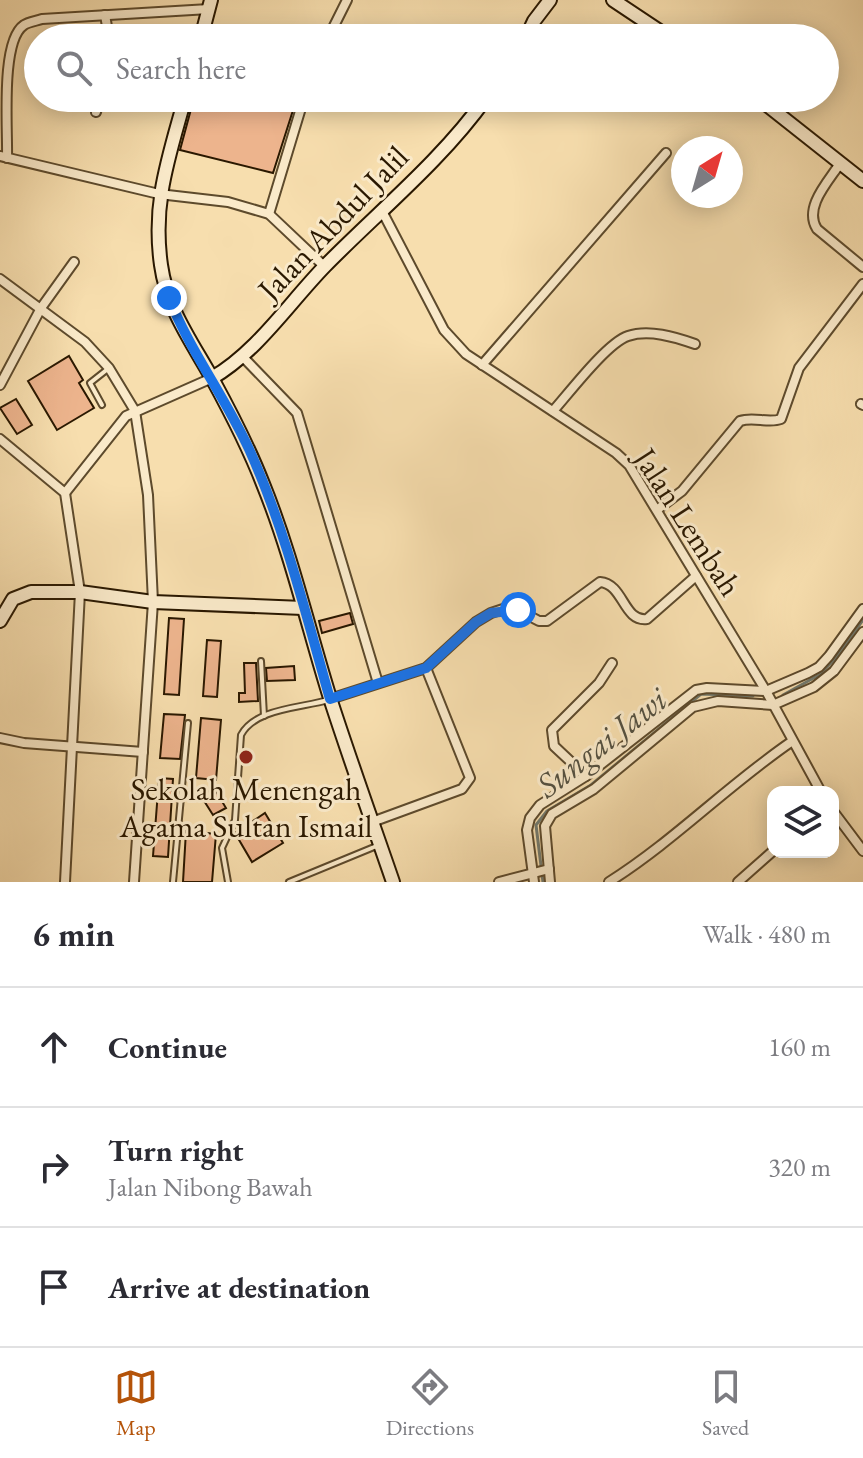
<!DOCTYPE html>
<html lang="en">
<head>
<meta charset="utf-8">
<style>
  body { margin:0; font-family:"EB Garamond",serif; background:#f2f2f3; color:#2b2b33 }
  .controls { position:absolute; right:24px; bottom:24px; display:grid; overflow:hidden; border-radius:16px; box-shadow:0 4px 20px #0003 }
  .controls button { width:72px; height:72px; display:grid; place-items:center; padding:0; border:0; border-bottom:2px solid #e1e1e2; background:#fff; color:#2b2b33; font:40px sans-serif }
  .compass { position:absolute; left:671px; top:136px; width:72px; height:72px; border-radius:50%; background:#fff; box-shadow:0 4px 20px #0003; rotate:37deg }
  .stop { position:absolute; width:24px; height:24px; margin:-18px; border:6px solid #1a73e8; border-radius:50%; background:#fff }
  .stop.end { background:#1a73e8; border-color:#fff; box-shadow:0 2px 8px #0008 }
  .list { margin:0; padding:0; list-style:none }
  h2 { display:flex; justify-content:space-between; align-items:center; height:104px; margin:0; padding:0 32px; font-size:34px }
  h2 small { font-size:26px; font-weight:400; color:#7c7c81 }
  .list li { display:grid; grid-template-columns:52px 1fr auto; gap:24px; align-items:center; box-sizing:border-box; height:120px; padding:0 32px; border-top:2px solid #e1e1e2 }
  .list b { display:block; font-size:30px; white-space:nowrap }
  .list p { margin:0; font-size:26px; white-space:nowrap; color:#7c7c81 }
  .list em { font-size:26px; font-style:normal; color:#7c7c81 }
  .icon { flex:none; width:44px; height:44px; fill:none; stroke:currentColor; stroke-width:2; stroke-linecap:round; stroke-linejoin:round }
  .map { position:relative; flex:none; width:863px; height:882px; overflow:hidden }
  .search { position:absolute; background:#fff; box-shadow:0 4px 20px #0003; left:24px; right:24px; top:24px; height:88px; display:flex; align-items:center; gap:20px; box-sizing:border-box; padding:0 28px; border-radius:44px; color:#7c7c81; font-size:30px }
  .sheet { height:464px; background:#fff }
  nav { display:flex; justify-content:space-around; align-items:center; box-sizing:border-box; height:112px; border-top:2px solid #e1e1e2; background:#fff; font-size:22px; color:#7c7c81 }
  nav a { display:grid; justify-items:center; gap:4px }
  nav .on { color:#b45309 }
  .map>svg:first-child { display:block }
</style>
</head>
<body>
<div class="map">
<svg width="863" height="882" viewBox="0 0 863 882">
  <rect width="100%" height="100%" fill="#f7deae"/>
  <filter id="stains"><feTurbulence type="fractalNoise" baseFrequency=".0025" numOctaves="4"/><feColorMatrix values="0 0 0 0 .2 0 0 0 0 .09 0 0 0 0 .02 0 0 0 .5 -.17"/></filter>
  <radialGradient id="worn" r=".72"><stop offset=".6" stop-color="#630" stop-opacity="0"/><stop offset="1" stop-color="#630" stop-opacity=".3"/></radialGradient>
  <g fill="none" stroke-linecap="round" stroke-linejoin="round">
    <g stroke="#72796d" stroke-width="3">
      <polyline points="783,695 819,675 834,660 863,620"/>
      <polyline points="543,882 536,825 547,811 591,785 701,694 753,696"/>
    </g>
  </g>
  <g fill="#edb48d" stroke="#2a1800" stroke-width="2">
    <polygon points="194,98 267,98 295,104 273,173 180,150"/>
    <polygon points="69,356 83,380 79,383 94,408 57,430 28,381"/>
    <polygon points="16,399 32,425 17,434 0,408"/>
    <polygon points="350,613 353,624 322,633 319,621"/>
    <polygon points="169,618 184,619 179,695 164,694"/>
    <polygon points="207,640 221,641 217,697 203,696"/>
    <polygon points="244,663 256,663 258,701 239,702 239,693 245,693"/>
    <polygon points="294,666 295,680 267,681 266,668"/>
    <polygon points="164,714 185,715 180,759 160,758"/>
    <polygon points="201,718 221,720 216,780 196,778"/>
    <polygon points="159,778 173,779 168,857 153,856"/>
    <polygon points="214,788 226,808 213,815 201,796"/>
    <polygon points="265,813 283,843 252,862 235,833"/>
    <polygon points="186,831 216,834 212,882 183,882"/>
  </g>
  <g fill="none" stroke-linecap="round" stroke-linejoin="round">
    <defs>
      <g id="lane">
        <polyline points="102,405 90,383 109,368"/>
        <polyline points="261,661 264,716"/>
        <polyline points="173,882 188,723"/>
        <path d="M228,882L222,848L235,820L241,735C255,708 302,708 328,700"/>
        <polyline points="289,882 379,845"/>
      </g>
      <g id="street">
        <polyline points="105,15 109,38"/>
        <polyline points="328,38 347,0"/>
        <polyline points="96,112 100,98"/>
        <polyline points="0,156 159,194 228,202 269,214 325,267"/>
        <path d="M7,158C8,130 0,41 24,25C28,22 36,21 42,19L209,9"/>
        <path d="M841,162C829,181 803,207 817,229L863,267"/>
        <polyline points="382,211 444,330 466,354 616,453 629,465 766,691 821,792"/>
        <polyline points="269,214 304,98"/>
        <polyline points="0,279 85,342 109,368 135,411 148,495 153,602 134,882"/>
        <polyline points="242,356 297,413 378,683"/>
        <polyline points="482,365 666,153"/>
        <polyline points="0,385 41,308 74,262"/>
        <polyline points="861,404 863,405"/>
        <path d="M553,411C570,392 607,343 628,336C649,329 675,337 695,344"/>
        <polyline points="0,439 65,493 80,592 65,882"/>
        <polyline points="65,493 126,416 212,378"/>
        <path d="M658,509L682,491L740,421C754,416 768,424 781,419L799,368L863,284"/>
        <path d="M330,699L426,668L476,622L491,613L503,609L518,610L539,621H547L600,582C624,584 623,622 647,619L696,576"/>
        <polyline points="0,738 24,743 143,752"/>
        <polyline points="586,776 554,746 552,730 599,683 612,663"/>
        <polyline points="833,811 863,851"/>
        <polyline points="372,822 462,789 470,778 426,668"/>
        <polyline points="499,882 549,869"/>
        <polyline points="534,882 527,830 530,818 540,805 586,776 696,690 707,688 766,691 808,673 819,667 829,656 863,609"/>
        <polyline points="550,882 545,826 552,814 594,789 693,707 718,701 773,705 814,687 834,671 863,632"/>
        <path d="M609,882C674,841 728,785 791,742"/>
        <polyline points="738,882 773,851"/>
      </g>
      <g id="secondary">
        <polyline points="613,0 670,38"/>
        <polyline points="201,38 211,0"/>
        <polyline points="526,38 534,21 550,0"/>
        <path d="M185,98C169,157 152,202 161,265C167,309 192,342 213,380C231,413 249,448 263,484C291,553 308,627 330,698C350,760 372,821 393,882"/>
        <polyline points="758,98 863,181"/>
        <path d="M212,378C257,352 289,303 325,266C378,212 442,160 486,98"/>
        <polyline points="0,621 13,599 31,592 80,592 153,602 303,608"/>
      </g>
    </defs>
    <use href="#lane" stroke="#5d4a2c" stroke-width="8"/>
    <use href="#street" stroke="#5d4a2c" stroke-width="12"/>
    <use href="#secondary" stroke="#2a1800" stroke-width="16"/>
    <use href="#lane" stroke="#faeaca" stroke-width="4"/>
    <use href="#street" stroke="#faeaca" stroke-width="8"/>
    <use href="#secondary" stroke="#faeaca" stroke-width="12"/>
  </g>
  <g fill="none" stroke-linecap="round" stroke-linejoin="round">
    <path stroke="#1a73e8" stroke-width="10" d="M169,298C190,351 225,397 249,449C285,528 306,615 330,699L426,668L476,622L491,613L518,610"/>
  </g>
  <circle fill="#8f2418" stroke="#faeaca" stroke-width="3" cx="246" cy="757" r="8"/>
  <g text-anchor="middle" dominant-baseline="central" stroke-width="6" stroke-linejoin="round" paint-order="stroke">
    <g font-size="32" fill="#2a1800" stroke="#faeaca">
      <text transform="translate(333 223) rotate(-46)">Jalan Abdul Jalil</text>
      <text transform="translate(688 522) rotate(57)">Jalan Lembah</text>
    </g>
    <g font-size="32" fill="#2a1800" stroke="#faeaca">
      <text x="246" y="789">Sekolah Menengah<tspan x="246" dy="37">Agama Sultan Ismail</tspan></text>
    </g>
    <g font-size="34" font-style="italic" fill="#545040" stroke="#faeaca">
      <text transform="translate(601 742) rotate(-38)">Sungai Jawi</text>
    </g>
  </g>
  <rect width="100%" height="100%" filter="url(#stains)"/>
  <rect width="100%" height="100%" fill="url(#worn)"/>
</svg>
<div class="controls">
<button><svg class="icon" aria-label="layers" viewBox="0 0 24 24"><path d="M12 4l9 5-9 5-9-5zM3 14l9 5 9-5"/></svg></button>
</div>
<svg class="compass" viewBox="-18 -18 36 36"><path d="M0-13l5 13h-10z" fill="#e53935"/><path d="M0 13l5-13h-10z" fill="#7c7c81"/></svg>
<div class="stop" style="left:518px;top:610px"></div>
<div class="stop end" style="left:169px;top:298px"></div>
<div class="search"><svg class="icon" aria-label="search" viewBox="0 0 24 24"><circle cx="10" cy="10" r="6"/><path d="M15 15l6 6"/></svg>Search here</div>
</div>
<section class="sheet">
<h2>6 min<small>Walk · 480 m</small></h2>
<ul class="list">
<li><svg class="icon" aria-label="ahead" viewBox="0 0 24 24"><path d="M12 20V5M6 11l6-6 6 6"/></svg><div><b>Continue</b></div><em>160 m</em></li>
<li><svg class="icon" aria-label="right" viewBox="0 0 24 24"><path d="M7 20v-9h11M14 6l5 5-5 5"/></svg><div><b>Turn right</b><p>Jalan Nibong Bawah</p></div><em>320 m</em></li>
<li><svg class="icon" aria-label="arrive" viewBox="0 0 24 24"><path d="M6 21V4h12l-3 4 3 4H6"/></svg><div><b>Arrive at destination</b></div></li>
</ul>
</section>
<nav>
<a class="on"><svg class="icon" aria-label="map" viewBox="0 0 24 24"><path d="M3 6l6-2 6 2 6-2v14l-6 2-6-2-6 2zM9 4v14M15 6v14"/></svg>Map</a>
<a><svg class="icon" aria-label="directions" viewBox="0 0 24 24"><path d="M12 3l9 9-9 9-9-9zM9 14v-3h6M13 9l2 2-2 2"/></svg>Directions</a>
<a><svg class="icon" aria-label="saved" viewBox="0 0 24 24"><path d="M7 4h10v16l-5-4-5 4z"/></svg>Saved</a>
</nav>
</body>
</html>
